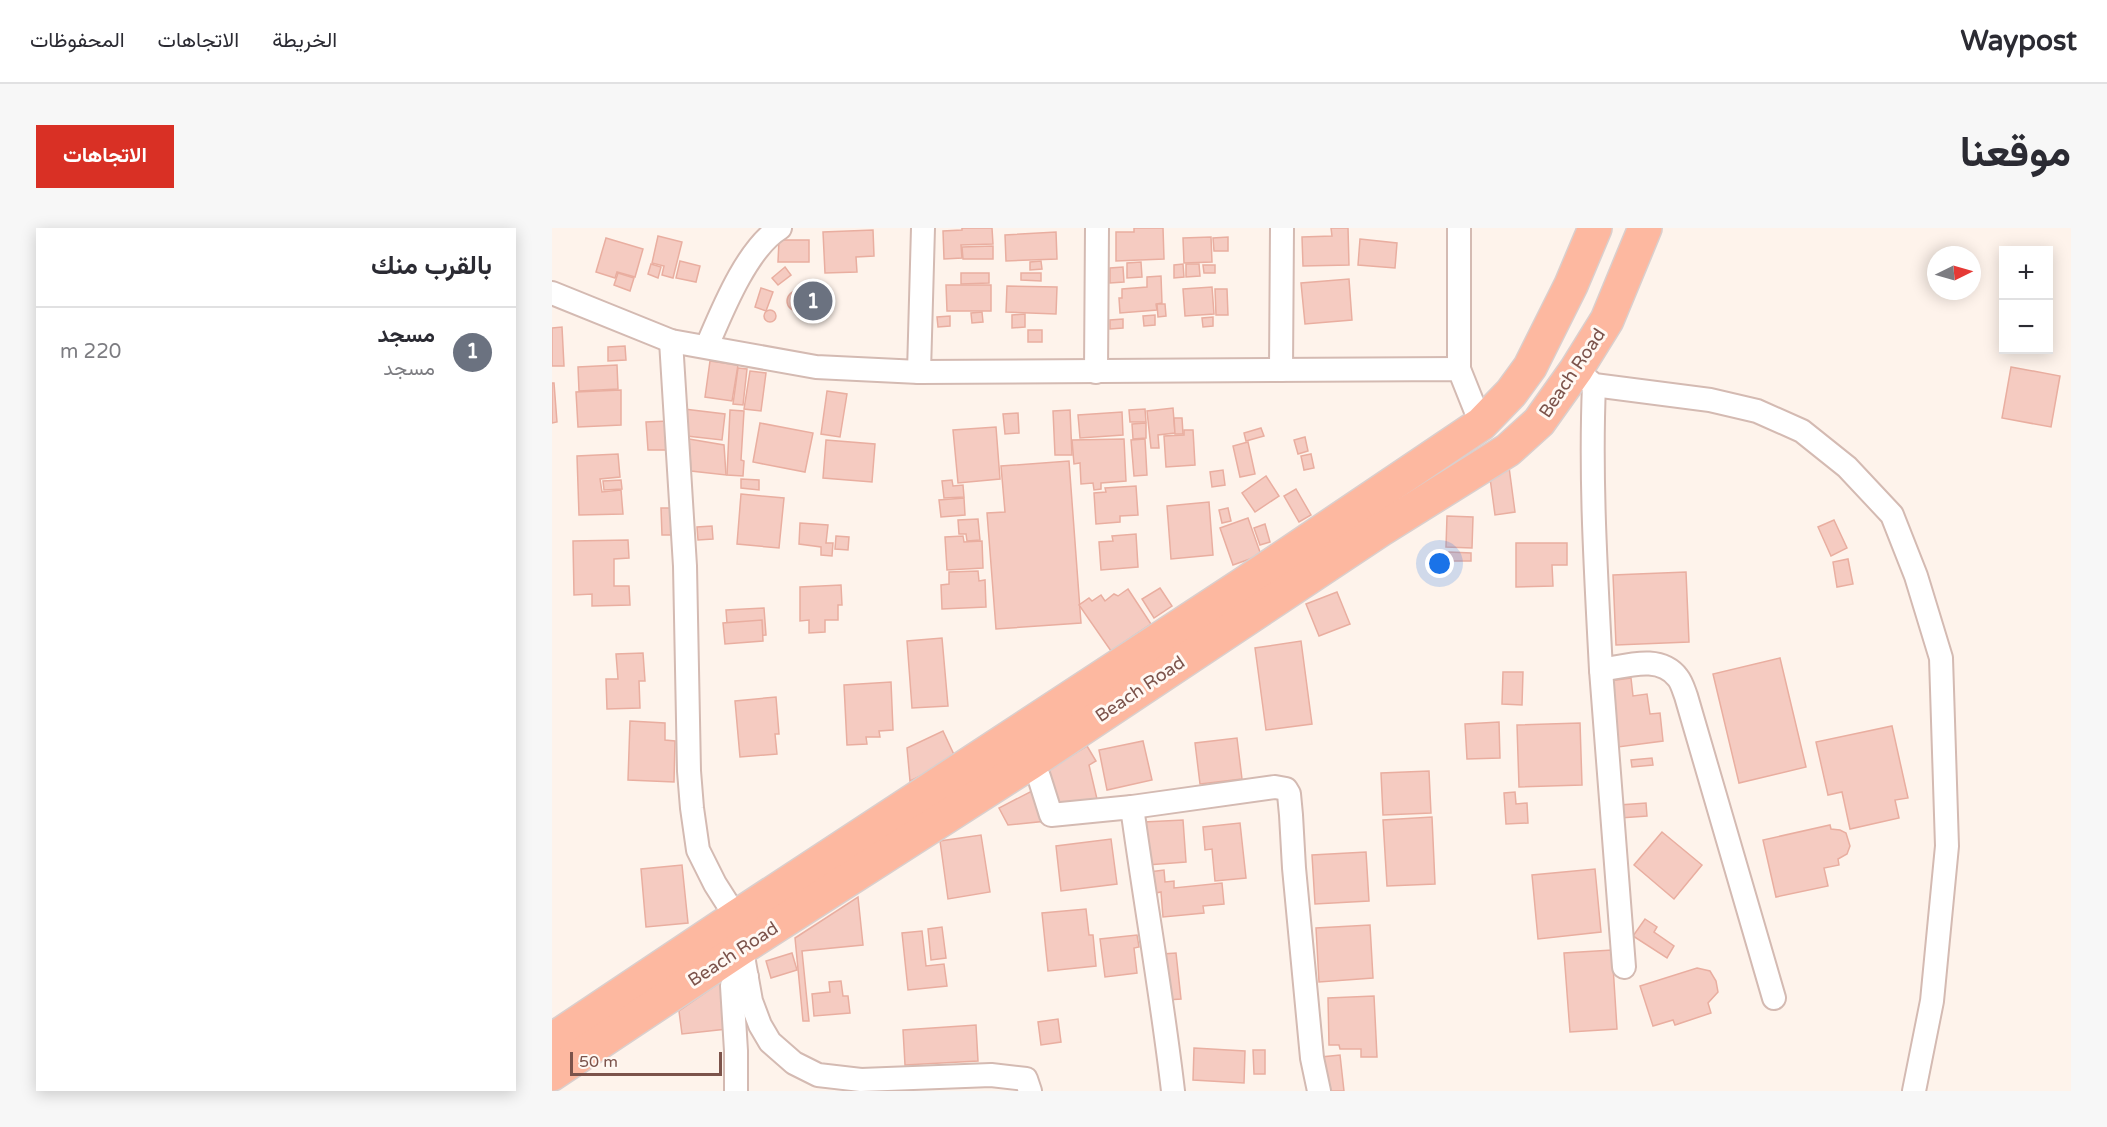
<!DOCTYPE html>
<html lang="ar">
<head>
<meta charset="utf-8">
<style>
  body { margin:0; font-family:"Varela Round",Vazirmatn,sans-serif; background:#f7f7f7; color:#2b2b33; direction:rtl }
  .controls { position:absolute; right:18px; top:18px; display:grid; overflow:hidden; border-radius:0px; box-shadow:0 3px 15px #0003 }
  .controls button { width:54px; height:54px; display:grid; place-items:center; padding:0; border:0; border-bottom:2px solid #e1e1e2; background:#fff; color:#2b2b33; font:30px sans-serif }
  .compass { position:absolute; left:1375px; top:18px; width:54px; height:54px; border-radius:50%; background:#fff; box-shadow:0 3px 15px #0003; rotate:85deg }
  .scale { position:absolute; left:18px; bottom:15px; width:152px; box-sizing:border-box; padding-left:6px; border:3px solid #7c534b; border-top:0; font-size:16px; line-height:21px; white-space:nowrap; color:#7c534b; -webkit-text-stroke:4px #fff8f3; paint-order:stroke }
  .you { position:absolute; left:888px; top:336px; width:21px; height:21px; margin:-15px; border:4px solid #fff; border-radius:50%; background:#1a73e8; box-shadow:0 0 0 9px #1a73e833 }
  .badge { display:grid; place-items:center; width:39px; height:39px; border-radius:50%; background:#d93025; color:#fff; font-size:20px; font-weight:700 }
  .pin { position:absolute; translate:-50% -50%; border:3px solid #fff; box-shadow:0 2px 6px #0006 }
  .list { margin:0; padding:0; list-style:none }
  h2 { display:flex; justify-content:space-between; align-items:center; height:78px; margin:0; padding:0 24px; font-size:26px }
  h2 small { font-size:20px; font-weight:400; color:#7c7c81 }
  .list li { display:grid; grid-template-columns:39px 1fr auto; gap:18px; align-items:center; box-sizing:border-box; height:90px; padding:0 24px; border-top:2px solid #e1e1e2 }
  .list b { display:block; font-size:22px; white-space:nowrap }
  .list p { margin:0; font-size:20px; white-space:nowrap; color:#7c7c81 }
  .list em { font-size:20px; font-style:normal; color:#7c7c81 }
  .map { position:relative; flex:none; width:1519px; height:863px; overflow:hidden; direction:ltr; border-radius:0px }
  header { display:flex; align-items:center; gap:36px; box-sizing:border-box; height:84px; padding:0 30px; background:#fff; border-bottom:2px solid #e1e1e2 }
  header strong { font-size:28px }
  nav { display:flex; gap:33px; margin-inline-start:auto; font-size:21px }
  .intro { display:flex; align-items:center; justify-content:space-between; box-sizing:border-box; height:144px; padding:0 36px }
  h1 { margin:0; font-size:42px }
  .button { padding:15px 27px; border-radius:0px; background:#d93025; color:#fff; font-size:21px; font-weight:700 }
  main { display:flex; gap:36px; padding:0 36px }
  aside { flex:1; background:#fff; border-radius:0px; box-shadow:0 3px 15px #0003 }
  .map>svg:first-child { display:block }
</style>
</head>
<body>
<header>
<strong>Waypost</strong>
<nav><a>الخريطة</a><a>الاتجاهات</a><a>المحفوظات</a></nav>
</header>
<div class="intro"><h1>موقعنا</h1><a class="button">الاتجاهات</a></div>
<main>
<div class="map">
<svg width="1519" height="863" viewBox="0 0 1519 863">
  <rect width="100%" height="100%" fill="#fef3eb"/>
  <g fill="#f5cbc1" stroke="#e9aea0" stroke-width="1.5">
    <polygon points="410,0 440,0 441,16 409,17 410,30 392,31 391,3 410,2"/>
    <polygon points="582,0 611,0 612,31 564,33 564,4 582,4"/>
    <polygon points="779,0 796,0 797,37 751,38 750,9 780,8"/>
    <polygon points="321,2 322,28 304,29 305,44 273,45 271,4"/>
    <polygon points="504,4 505,31 454,33 453,7"/>
    <polygon points="106,8 130,14 121,50 110,47 112,38 100,35"/>
    <polygon points="659,9 660,34 632,35 631,10"/>
    <polygon points="676,9 676,23 662,23 661,10"/>
    <polygon points="54,10 91,21 83,49 65,44 63,50 44,44"/>
    <polygon points="808,11 845,15 843,40 806,37"/>
    <polygon points="227,12 257,12 257,34 226,34"/>
    <polygon points="441,18 441,31 411,31 410,19"/>
    <polygon points="128,33 148,38 144,54 124,50"/>
    <polygon points="489,33 490,41 478,42 478,34"/>
    <polygon points="589,34 590,49 575,50 575,35"/>
    <polygon points="99,36 109,39 106,50 96,46"/>
    <polygon points="631,36 632,49 622,50 622,37"/>
    <polygon points="634,36 647,36 648,48 634,49"/>
    <polygon points="651,37 663,37 663,45 652,45"/>
    <polygon points="233,39 239,47 226,57 220,50"/>
    <polygon points="571,39 572,54 558,55 558,40"/>
    <polygon points="66,45 82,50 78,63 62,57"/>
    <polygon points="409,45 437,45 437,55 409,56"/>
    <polygon points="469,45 489,45 489,53 469,52"/>
    <polygon points="609,48 610,75 604,76 605,82 568,85 567,70 570,70 570,61 595,59 595,49"/>
    <polygon points="797,51 800,92 753,96 749,55"/>
    <polygon points="394,57 439,57 439,83 395,83"/>
    <polygon points="455,58 505,59 504,86 454,84"/>
    <polygon points="660,59 662,86 633,88 631,61"/>
    <polygon points="209,60 221,64 214,83 203,79"/>
    <polygon points="663,61 675,61 676,87 664,87"/>
    <circle cx="245" cy="73" r="10"/>
    <polygon points="605,76 613,76 614,88 606,89"/>
    <circle cx="218" cy="88" r="6"/>
    <polygon points="430,84 431,94 420,95 419,85"/>
    <polygon points="473,86 473,99 460,100 460,87"/>
    <polygon points="603,87 603,97 592,98 591,88"/>
    <polygon points="398,88 398,98 386,99 385,89"/>
    <polygon points="661,89 661,98 651,99 650,90"/>
    <polygon points="571,91 571,100 558,101 558,92"/>
    <polygon points="10,99 12,138 0,138 0,100"/>
    <rect x="476" y="102" width="14" height="12"/>
    <polygon points="73,118 74,132 56,133 56,119"/>
    <polygon points="158,133 186,137 180,173 153,169"/>
    <polygon points="65,137 66,161 27,163 26,139"/>
    <polygon points="1459,139 1508,148 1499,199 1450,190"/>
    <polygon points="186,140 195,141 191,177 181,176"/>
    <polygon points="198,143 214,145 209,183 192,181"/>
    <polygon points="0,155 2,155 5,194 0,195"/>
    <polygon points="69,162 69,197 26,199 24,164"/>
    <polygon points="275,163 295,166 288,209 269,206"/>
    <polygon points="621,180 623,205 606,207 607,220 599,220 595,183"/>
    <polygon points="132,181 173,186 170,212 135,208"/>
    <polygon points="593,181 594,194 578,194 577,182"/>
    <polygon points="178,182 192,183 189,232 192,233 191,248 175,247"/>
    <polygon points="518,182 520,227 503,227 501,183"/>
    <polygon points="570,184 571,207 528,210 526,187"/>
    <polygon points="466,185 467,205 453,206 451,186"/>
    <polygon points="622,190 630,190 631,206 623,206"/>
    <polygon points="117,193 119,222 96,222 94,194"/>
    <polygon points="208,195 261,205 253,244 201,234"/>
    <polygon points="594,195 594,210 581,211 580,196"/>
    <polygon points="444,199 448,251 406,255 401,202"/>
    <polygon points="709,200 712,208 694,213 692,205"/>
    <polygon points="632,202 641,202 643,237 614,239 612,208 632,207"/>
    <polygon points="753,209 756,223 746,226 742,212"/>
    <polygon points="137,211 172,217 174,247 139,243"/>
    <polygon points="572,211 574,253 549,255 549,261 542,262 541,255 529,256 528,235 522,236 520,212"/>
    <polygon points="593,211 595,247 582,248 579,212"/>
    <polygon points="274,212 323,216 320,254 271,250"/>
    <polygon points="696,214 703,246 688,249 681,218"/>
    <polygon points="66,226 68,249 48,251 50,264 69,262 71,286 27,287 25,228"/>
    <polygon points="759,226 762,240 752,242 749,228"/>
    <polygon points="517,233 529,395 444,401 435,285 453,284 449,238"/>
    <polygon points="957,239 963,284 943,287 938,250"/>
    <polygon points="671,242 673,257 660,259 658,244"/>
    <polygon points="714,248 727,268 703,284 690,265"/>
    <polygon points="189,251 207,252 207,262 189,260"/>
    <polygon points="69,252 70,261 52,262 51,253"/>
    <polygon points="400,252 401,258 411,257 412,269 392,270 390,253"/>
    <polygon points="584,258 586,287 568,288 568,294 544,296 542,265 554,264 553,260"/>
    <polygon points="744,261 759,287 747,294 732,268"/>
    <polygon points="189,266 232,270 227,320 185,316"/>
    <polygon points="412,270 413,287 389,289 387,272"/>
    <polygon points="657,274 661,327 619,331 615,278"/>
    <polygon points="109,280 119,280 121,307 110,307"/>
    <polygon points="676,280 679,293 670,295 667,282"/>
    <polygon points="895,288 921,289 920,320 894,319"/>
    <polygon points="696,290 709,327 681,337 668,300"/>
    <polygon points="426,291 428,312 415,313 414,306 407,306 406,292"/>
    <polygon points="1282,292 1295,320 1279,328 1266,299"/>
    <polygon points="248,295 276,297 274,315 281,315 280,328 269,327 269,319 247,316"/>
    <polygon points="713,296 718,314 708,317 702,300"/>
    <polygon points="160,298 161,311 146,312 145,299"/>
    <polygon points="584,306 586,339 549,342 547,314 561,313 560,308"/>
    <polygon points="284,308 297,309 296,322 283,321"/>
    <polygon points="411,308 412,314 430,313 431,340 395,342 393,309"/>
    <polygon points="76,312 77,330 62,331 62,358 77,358 78,377 40,378 40,366 22,367 21,313"/>
    <polygon points="964,315 1015,315 1015,337 1000,337 1001,358 964,359"/>
    <polygon points="897,324 919,325 919,333 897,333"/>
    <polygon points="1296,331 1301,356 1285,359 1281,334"/>
    <polygon points="426,343 427,353 433,352 434,379 390,381 389,357 397,356 397,344"/>
    <polygon points="1134,344 1137,414 1064,417 1061,347"/>
    <polygon points="289,357 290,377 286,377 286,392 273,392 273,404 257,405 257,392 248,393 248,359"/>
    <polygon points="608,360 620,378 602,390 590,371"/>
    <polygon points="576,361 599,396 559,423 527,377 537,370 540,373 549,367 553,373 562,366 566,368"/>
    <polygon points="785,364 798,396 767,408 754,376"/>
    <polygon points="212,380 214,407 176,409 174,382"/>
    <polygon points="210,392 211,413 173,416 171,395"/>
    <polygon points="390,410 396,478 360,480 355,413"/>
    <polygon points="749,413 760,496 714,502 703,420"/>
    <polygon points="91,425 93,453 87,453 88,480 55,481 54,451 66,451 64,426"/>
    <polygon points="1228,430 1254,539 1187,555 1161,446"/>
    <polygon points="951,444 971,444 970,477 950,476"/>
    <polygon points="1079,450 1081,468 1095,466 1098,486 1108,485 1111,513 1066,519 1057,453"/>
    <polygon points="339,454 341,502 327,503 328,509 314,509 315,516 295,517 292,457"/>
    <polygon points="224,469 227,506 223,506 225,526 188,529 183,473"/>
    <polygon points="78,493 113,495 113,512 123,513 122,554 76,552"/>
    <polygon points="947,494 948,530 915,531 913,496"/>
    <polygon points="1028,495 1030,557 967,559 965,497"/>
    <polygon points="1340,498 1356,570 1343,572 1347,590 1298,601 1290,564 1276,567 1264,514"/>
    <polygon points="391,503 404,531 358,553 355,520"/>
    <polygon points="685,510 690,551 648,556 643,515"/>
    <polygon points="591,513 600,552 555,562 547,522"/>
    <polygon points="535,518 544,533 537,537 545,571 507,581 497,541"/>
    <polygon points="1100,530 1101,537 1080,539 1079,532"/>
    <polygon points="877,543 879,585 831,587 829,545"/>
    <polygon points="480,563 495,593 456,597 447,580"/>
    <polygon points="963,564 964,576 975,575 976,595 954,596 952,565"/>
    <polygon points="1094,575 1095,588 1068,590 1067,577"/>
    <polygon points="880,589 883,656 835,658 831,592"/>
    <polygon points="631,592 634,634 595,637 592,594"/>
    <polygon points="688,595 694,650 663,653 660,621 653,622 651,599"/>
    <polygon points="1278,597 1279,601 1288,602 1294,605 1298,618 1295,626 1286,631 1287,637 1272,640 1276,658 1224,669 1211,612"/>
    <polygon points="1110,604 1150,637 1122,671 1082,637"/>
    <polygon points="429,607 438,664 396,671 388,613"/>
    <polygon points="559,611 565,656 509,663 504,618"/>
    <polygon points="814,624 817,673 763,676 760,627"/>
    <polygon points="130,637 136,695 94,699 89,641"/>
    <polygon points="1043,641 1049,704 986,711 980,647"/>
    <polygon points="612,642 613,654 622,653 622,660 670,655 672,676 651,678 652,685 611,689 609,664 599,666 597,644"/>
    <polygon points="306,669 311,717 250,723 257,793 251,793 243,710"/>
    <polygon points="534,681 537,707 541,707 544,738 496,743 490,685"/>
    <polygon points="1093,691 1105,699 1102,704 1122,718 1115,730 1081,708"/>
    <polygon points="818,697 821,750 767,754 764,700"/>
    <polygon points="390,699 394,730 379,732 376,701"/>
    <polygon points="370,703 374,738 392,736 395,758 356,762 350,705"/>
    <polygon points="585,707 587,719 582,720 585,745 553,749 548,711"/>
    <polygon points="1060,722 1065,801 1018,804 1012,725"/>
    <polygon points="240,725 245,742 219,750 214,733"/>
    <polygon points="624,725 629,771 615,772 610,726"/>
    <polygon points="1145,740 1158,743 1164,753 1166,764 1156,775 1159,785 1123,797 1121,792 1101,798 1088,758"/>
    <polygon points="170,753 175,801 130,806 127,783"/>
    <polygon points="289,753 291,768 296,768 298,785 262,788 260,766 278,764 277,754"/>
    <polygon points="822,768 825,829 809,829 809,821 788,821 787,817 777,817 776,770"/>
    <polygon points="506,791 509,814 489,817 486,794"/>
    <polygon points="424,797 426,833 353,837 351,802"/>
    <polygon points="642,820 693,823 692,855 641,852"/>
    <polygon points="701,822 713,822 713,846 702,846"/>
    <polygon points="788,827 792,863 773,863 769,829"/>
  </g>
  <g fill="none" stroke-linecap="round" stroke-linejoin="round">
    <defs>
      <g id="minor">
        <polyline points="0,65 119,113 264,139 367,144 907,141 929,196"/>
        <polyline points="119,113 133,338 137,543 140,580 146,622 163,656 184,689 199,773 208,797 218,814 242,835 266,847 309,852 439,847 474,851 478,863"/>
        <path d="M155,118C170,83 195,20 228,0"/>
        <polyline points="907,141 907,0"/>
        <polyline points="729,142 730,0"/>
        <polyline points="1024,142 1042,157 1158,172 1205,183 1250,203 1295,239 1340,287 1364,348 1389,430 1395,618 1380,773 1362,863"/>
        <polyline points="367,144 371,0"/>
        <polyline points="544,144 545,0"/>
        <path d="M1042,157C1038,252 1044,346 1049,442C1075,438 1108,426 1126,450C1130,455 1132,463 1134,468L1222,770"/>
        <polyline points="1049,442 1072,739"/>
        <path d="M478,535L487,549L499,587L580,579C593,674 610,768 621,863"/>
        <polyline points="580,579 723,559 734,561 737,566 739,587 742,640 760,830 767,863"/>
        <polyline points="184,863 184,823 180,758 195,749"/>
      </g>
      <g id="trunk">
        <polyline points="0,812 184,689 693,355 929,196 959,165 978,139 1019,57 1043,0"/>
        <polyline points="0,846 188,721 478,535 828,302 956,222 987,194 1024,142 1055,92 1093,0"/>
      </g>
    </defs>
    <use href="#minor" stroke="#d4bab2" stroke-width="26"/>
    <use href="#trunk" stroke="#dacfcd" stroke-width="36"/>
    <use href="#minor" stroke="#fff" stroke-width="22"/>
    <use href="#trunk" stroke="#fdb8a0" stroke-width="33"/>
  </g>
  <g text-anchor="middle" dominant-baseline="central" stroke-width="6" stroke-linejoin="round" paint-order="stroke">
    <g font-size="18" fill="#7c534b" stroke="#fff8f3">
      <text transform="translate(1020 145) rotate(-56)">Beach Road</text>
      <text transform="translate(588 461) rotate(-34)">Beach Road</text>
      <text transform="translate(181 726) rotate(-33)">Beach Road</text>
    </g>
  </g>
</svg>
<div class="controls">
<button>+</button>
<button>−</button>
</div>
<svg class="compass" viewBox="-18 -18 36 36"><path d="M0-13l5 13h-10z" fill="#e53935"/><path d="M0 13l5-13h-10z" fill="#7c7c81"/></svg>
<div class="scale">50 m</div>
<div class="you"></div>
<div class="pin badge" style="left:261px;top:73px;background:#6b7280">1</div>
</div>
<aside>
<h2>بالقرب منك<small></small></h2>
<ul class="list">
<li><span class="badge" style="background:#6b7280">1</span><div><b>مسجد</b><p>مسجد</p></div><em>220 m</em></li>
</ul>
</aside>
</main>
</body>
</html>
